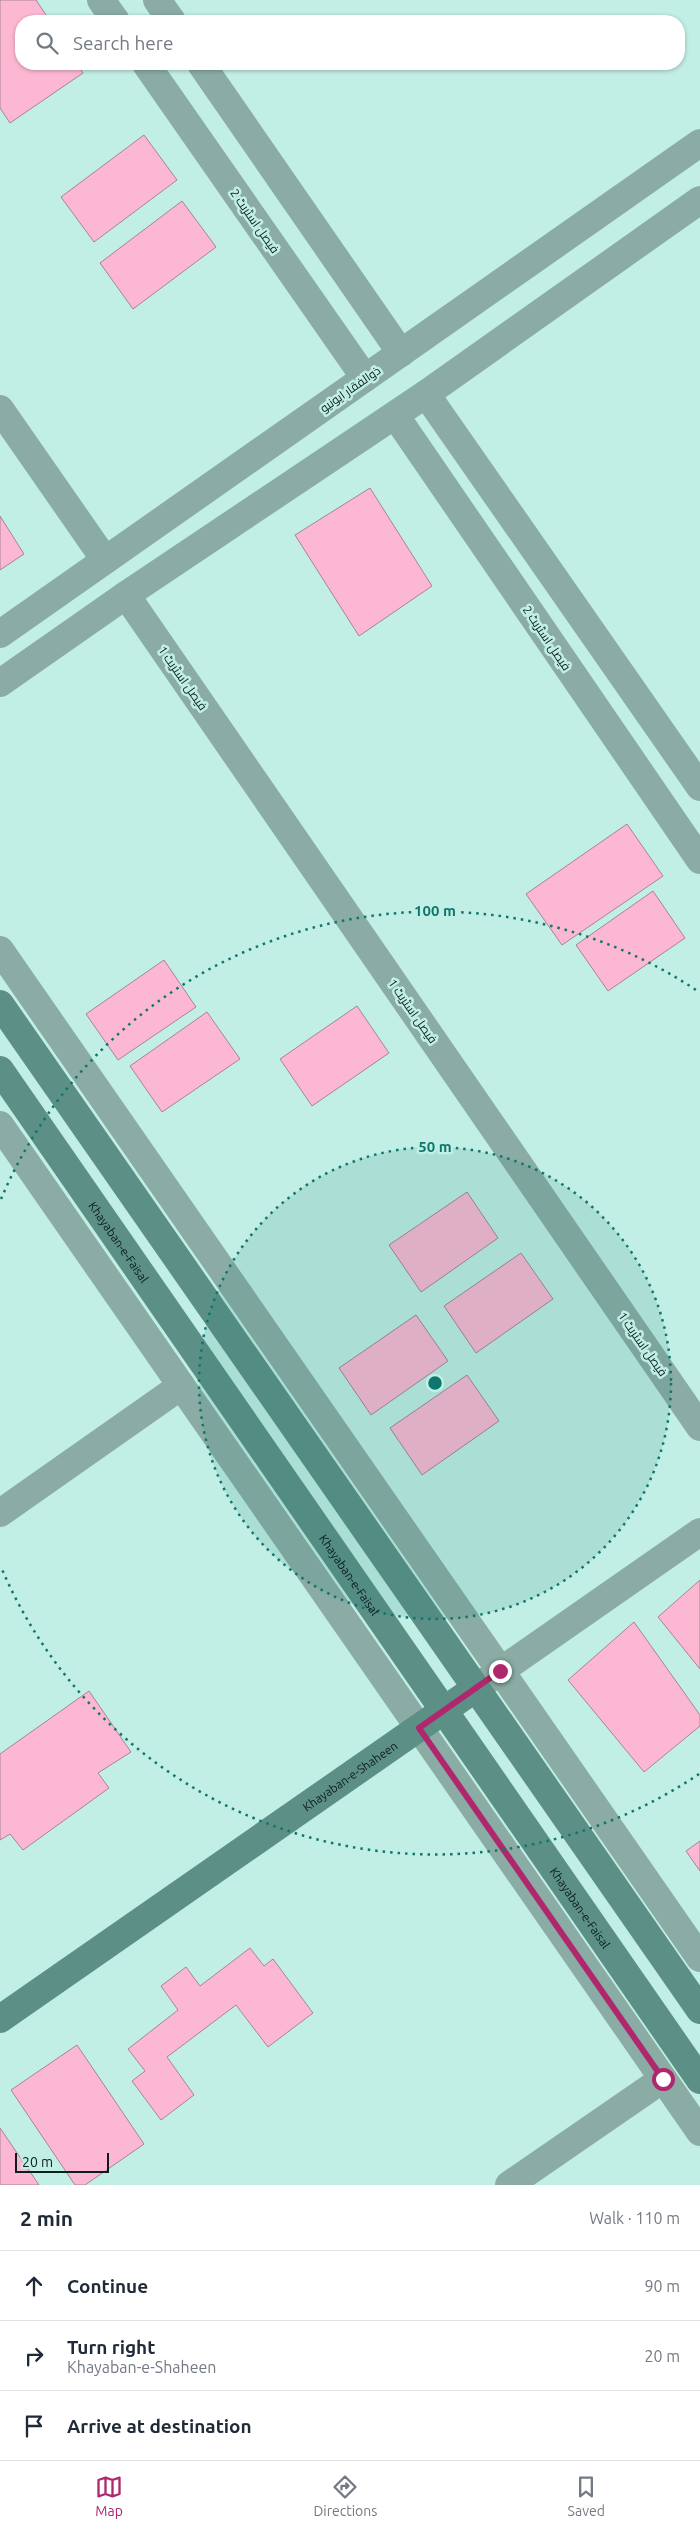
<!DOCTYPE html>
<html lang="en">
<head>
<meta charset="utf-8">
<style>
  body { margin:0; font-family:Ubuntu,Cairo,sans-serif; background:#f2f2f3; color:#1f2937 }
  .scale { position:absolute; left:15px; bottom:12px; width:94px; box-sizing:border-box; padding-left:5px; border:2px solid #0c1e1b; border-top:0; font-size:14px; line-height:18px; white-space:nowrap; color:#0c1e1b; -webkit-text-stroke:4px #c1eee5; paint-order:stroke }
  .stop { position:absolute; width:15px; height:15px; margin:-11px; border:4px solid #af286d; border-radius:50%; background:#fff }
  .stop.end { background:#af286d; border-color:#fff; box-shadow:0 1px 5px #0008 }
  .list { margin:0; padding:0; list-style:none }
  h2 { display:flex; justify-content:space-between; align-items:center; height:65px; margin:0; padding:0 20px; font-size:21px }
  h2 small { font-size:16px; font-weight:400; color:#747a83 }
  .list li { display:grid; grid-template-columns:32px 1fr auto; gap:15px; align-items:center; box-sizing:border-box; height:70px; padding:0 20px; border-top:1px solid #e0e1e3 }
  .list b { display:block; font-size:19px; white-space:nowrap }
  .list p { margin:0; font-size:16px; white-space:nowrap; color:#747a83 }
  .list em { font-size:16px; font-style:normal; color:#747a83 }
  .icon { flex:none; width:28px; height:28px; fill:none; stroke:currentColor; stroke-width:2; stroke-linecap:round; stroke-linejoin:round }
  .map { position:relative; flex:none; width:700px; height:2185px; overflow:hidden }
  .search { position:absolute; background:#fff; box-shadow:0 1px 4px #0004; left:15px; right:15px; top:15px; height:55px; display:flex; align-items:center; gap:12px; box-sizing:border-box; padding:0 18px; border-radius:20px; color:#747a83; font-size:19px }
  .sheet { height:275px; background:#fff }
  nav { display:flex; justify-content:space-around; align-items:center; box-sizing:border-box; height:70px; border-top:1px solid #e0e1e3; background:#fff; font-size:14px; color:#747a83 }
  nav a { display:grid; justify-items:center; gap:2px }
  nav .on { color:#af286d }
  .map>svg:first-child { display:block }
</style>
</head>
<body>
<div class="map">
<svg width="700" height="2185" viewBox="0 0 700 2185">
  <rect width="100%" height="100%" fill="#c1eee5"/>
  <g fill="#fcb8d2" stroke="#a88491">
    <polygon points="0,0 36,0 50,21 21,21 21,64 77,64 83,73 10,123 0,108"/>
    <polygon points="144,135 177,180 94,242 61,197"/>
    <polygon points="182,201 216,247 133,309 100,263"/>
    <polygon points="370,488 432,586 359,636 295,535"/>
    <polygon points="0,516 24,554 0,570"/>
    <polygon points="627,824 663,876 562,945 526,894"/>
    <polygon points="653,891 685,938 608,991 576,945"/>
    <polygon points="164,960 196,1007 118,1060 86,1014"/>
    <polygon points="357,1006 389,1053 312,1106 280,1059"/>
    <polygon points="207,1012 240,1059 162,1112 130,1066"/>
    <polygon points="467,1192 498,1238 421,1292 389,1245"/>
    <polygon points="521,1253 553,1299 476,1353 444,1306"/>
    <polygon points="416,1315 448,1361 371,1415 339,1368"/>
    <polygon points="467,1375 499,1421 422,1475 390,1428"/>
    <polygon points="700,1580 700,1669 658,1617"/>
    <polygon points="634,1622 700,1715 700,1726 644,1772 568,1680"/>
    <polygon points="89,1691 131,1752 98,1773 109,1788 23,1850 10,1834 0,1840 0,1754"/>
    <polygon points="700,1841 700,1871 686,1851"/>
    <polygon points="250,1948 264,1966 273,1959 313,2013 268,2047 236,2005 167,2057 194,2095 161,2120 132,2081 145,2071 128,2049 178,2010 161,1986 186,1967 200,1986"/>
    <polygon points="77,2045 144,2144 85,2185 75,2185 11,2090"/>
    <polygon points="0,2128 39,2185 0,2185"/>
  </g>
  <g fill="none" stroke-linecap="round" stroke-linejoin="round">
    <g stroke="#8aaca4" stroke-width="28">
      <polyline points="101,0 116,21"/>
      <polyline points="157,0 172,21"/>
      <polyline points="146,64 365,378"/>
      <polyline points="201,64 401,353"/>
      <polyline points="426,394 700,787"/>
      <polyline points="0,409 105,560"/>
      <polyline points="395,415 700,860"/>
      <polyline points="126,595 700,1427"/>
      <polyline points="0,950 700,1958"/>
      <polyline points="0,1125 700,2132"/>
      <polyline points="0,1513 181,1386"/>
      <polyline points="509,2185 663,2079"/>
    </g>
    <g stroke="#8aaca4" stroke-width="28">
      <polyline points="0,634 700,143"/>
      <polyline points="0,683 126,595 426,394 700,200"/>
      <polyline points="476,1688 700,1532"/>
    </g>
    <g stroke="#5c9086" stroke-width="28">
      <polyline points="0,1004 700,2010"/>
      <path id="s1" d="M0,1070L700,2080"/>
      <path id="s2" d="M0,2019L476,1688"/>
    </g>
  </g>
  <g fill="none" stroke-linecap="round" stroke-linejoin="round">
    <polyline stroke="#af286d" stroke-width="6" points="500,1671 419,1728 663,2079"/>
  </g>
  <circle cx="435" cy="1383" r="236" fill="#0f766e" fill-opacity=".12"/>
  <g fill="none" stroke="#0f766e" stroke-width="2.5" stroke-dasharray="2.5 5">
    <circle cx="435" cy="1383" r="236"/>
    <path d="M699 1774A472 472 0 0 1 1 1567M1 1199A472 472 0 0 1 699 992"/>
  </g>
  <g text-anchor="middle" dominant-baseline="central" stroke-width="5" stroke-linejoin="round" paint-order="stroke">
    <g font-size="12" fill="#0c1e1b" stroke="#c1eee5">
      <text transform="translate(255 221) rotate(55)">فیصل اسٹریٹ 2</text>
      <text transform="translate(350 389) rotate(-35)">ذوالفقار ایونیو</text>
      <text transform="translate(547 638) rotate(56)">فیصل اسٹریٹ 2</text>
      <text transform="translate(183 678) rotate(55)">فیصل اسٹریٹ 1</text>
      <text transform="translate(413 1011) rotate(55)">فیصل اسٹریٹ 1</text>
      <text stroke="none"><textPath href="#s1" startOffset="209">Khayaban-e-Faisal</textPath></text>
      <text transform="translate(643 1344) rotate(55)">فیصل اسٹریٹ 1</text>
      <text stroke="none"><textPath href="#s1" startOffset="614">Khayaban-e-Faisal</textPath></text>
      <text stroke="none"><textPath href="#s2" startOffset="426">Khayaban-e-Shaheen</textPath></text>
      <text stroke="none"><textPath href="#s1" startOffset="1019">Khayaban-e-Faisal</textPath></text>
    </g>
  </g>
  <circle cx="435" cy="1383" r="8" fill="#0f766e" stroke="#c1eee5" stroke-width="2.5"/>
  <g font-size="15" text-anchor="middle" font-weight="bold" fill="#0f766e" stroke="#c1eee5" stroke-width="5" stroke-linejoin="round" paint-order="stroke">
    <text x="435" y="916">100 m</text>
    <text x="435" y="1152">50 m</text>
  </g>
</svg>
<div class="scale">20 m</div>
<div class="stop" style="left:663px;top:2079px"></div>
<div class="stop end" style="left:500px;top:1671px"></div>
<div class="search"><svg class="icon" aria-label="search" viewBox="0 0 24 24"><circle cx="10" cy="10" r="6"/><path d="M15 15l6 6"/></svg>Search here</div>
</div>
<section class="sheet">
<h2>2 min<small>Walk · 110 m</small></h2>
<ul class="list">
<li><svg class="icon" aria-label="ahead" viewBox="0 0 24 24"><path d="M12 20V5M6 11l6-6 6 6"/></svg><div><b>Continue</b></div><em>90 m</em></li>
<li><svg class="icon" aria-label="right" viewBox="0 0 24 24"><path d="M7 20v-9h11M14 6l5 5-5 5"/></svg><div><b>Turn right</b><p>Khayaban-e-Shaheen</p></div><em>20 m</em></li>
<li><svg class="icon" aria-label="arrive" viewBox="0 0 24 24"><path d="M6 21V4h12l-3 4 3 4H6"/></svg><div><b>Arrive at destination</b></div></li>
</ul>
</section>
<nav>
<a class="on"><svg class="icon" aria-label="map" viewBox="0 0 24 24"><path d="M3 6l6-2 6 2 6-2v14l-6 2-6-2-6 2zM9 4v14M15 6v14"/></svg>Map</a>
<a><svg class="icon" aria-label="directions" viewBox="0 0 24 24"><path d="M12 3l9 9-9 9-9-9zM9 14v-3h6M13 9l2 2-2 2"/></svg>Directions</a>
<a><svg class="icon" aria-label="saved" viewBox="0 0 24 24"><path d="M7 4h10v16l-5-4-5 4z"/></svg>Saved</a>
</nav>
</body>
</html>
